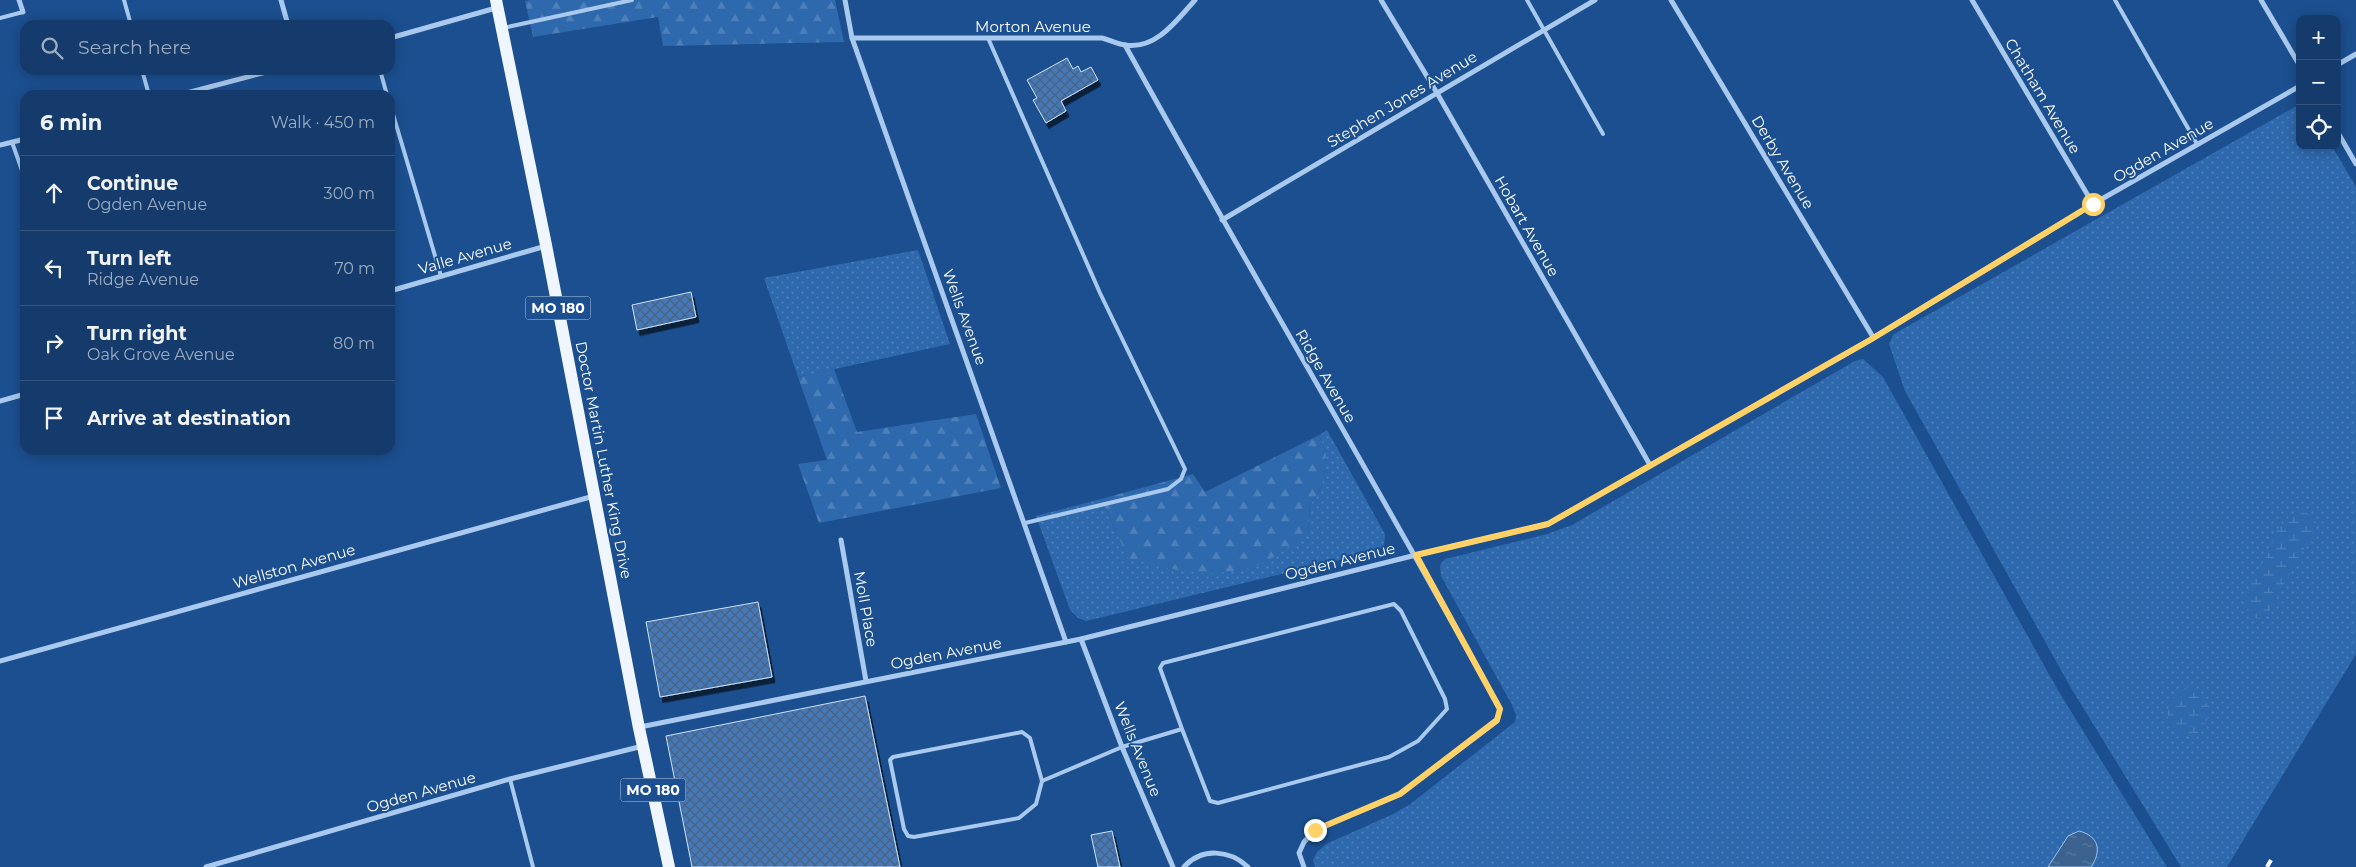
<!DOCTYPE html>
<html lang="en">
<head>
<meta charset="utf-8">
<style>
  body { margin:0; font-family:Montserrat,sans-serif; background:#214673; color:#f1f3f6 }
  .controls { position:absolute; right:15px; top:15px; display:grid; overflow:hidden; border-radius:10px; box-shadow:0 2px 12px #0003 }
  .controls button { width:45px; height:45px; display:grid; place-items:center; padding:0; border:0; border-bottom:1px solid #33557e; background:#143b6b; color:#f1f3f6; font:25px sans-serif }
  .stop { position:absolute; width:15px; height:15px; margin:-11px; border:4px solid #ffd166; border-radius:50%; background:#fff }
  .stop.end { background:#ffd166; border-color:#fff; box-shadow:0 1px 5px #0008 }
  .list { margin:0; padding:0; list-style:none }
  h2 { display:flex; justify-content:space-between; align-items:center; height:65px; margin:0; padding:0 20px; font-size:21px }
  h2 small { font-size:16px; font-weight:400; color:#9dadc1 }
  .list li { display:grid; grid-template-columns:32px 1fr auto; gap:15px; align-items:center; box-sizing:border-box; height:75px; padding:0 20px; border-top:1px solid #33557e }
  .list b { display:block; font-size:19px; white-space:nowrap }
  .list p { margin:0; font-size:16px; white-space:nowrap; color:#9dadc1 }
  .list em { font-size:16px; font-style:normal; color:#9dadc1 }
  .icon { flex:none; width:28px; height:28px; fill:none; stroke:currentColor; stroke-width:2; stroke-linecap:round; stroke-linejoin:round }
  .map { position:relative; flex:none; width:2356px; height:867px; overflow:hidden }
  .search { position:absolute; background:#143b6b; box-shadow:0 2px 12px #0003; left:20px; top:20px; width:375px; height:55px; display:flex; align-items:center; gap:12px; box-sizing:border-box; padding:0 18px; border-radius:15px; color:#9dadc1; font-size:19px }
  .panel { position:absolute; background:#143b6b; box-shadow:0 2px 12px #0003; left:20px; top:90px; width:375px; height:365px; border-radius:15px }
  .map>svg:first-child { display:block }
</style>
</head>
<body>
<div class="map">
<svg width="2356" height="867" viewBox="0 0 2356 867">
  <defs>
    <pattern id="green-dots" width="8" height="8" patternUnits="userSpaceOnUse" patternTransform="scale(1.25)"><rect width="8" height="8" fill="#2e69ad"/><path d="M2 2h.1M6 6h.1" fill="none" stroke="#4d80b9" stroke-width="1.8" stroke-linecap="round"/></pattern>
    <pattern id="forest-firs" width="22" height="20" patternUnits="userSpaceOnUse" patternTransform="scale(1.25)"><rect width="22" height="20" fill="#2e69ad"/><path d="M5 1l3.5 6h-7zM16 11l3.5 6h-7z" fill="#4d80b9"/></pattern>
    <pattern id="wetland-marsh" width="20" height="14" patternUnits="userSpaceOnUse" patternTransform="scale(1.25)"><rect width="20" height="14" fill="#2e69ad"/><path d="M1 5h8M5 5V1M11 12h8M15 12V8" fill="none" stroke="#4d80b9"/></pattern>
    <pattern id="water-ripples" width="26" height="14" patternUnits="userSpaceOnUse" patternTransform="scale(1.25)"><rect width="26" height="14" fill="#3c6290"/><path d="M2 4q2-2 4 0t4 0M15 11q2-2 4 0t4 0" fill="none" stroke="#597aa1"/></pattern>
    <pattern id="building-cross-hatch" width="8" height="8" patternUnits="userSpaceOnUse" patternTransform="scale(1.25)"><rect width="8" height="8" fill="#4478b7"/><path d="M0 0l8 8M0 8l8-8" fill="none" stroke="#486282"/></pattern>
    <filter id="shadow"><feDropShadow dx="3" dy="5.5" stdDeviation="0" flood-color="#0009"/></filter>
  </defs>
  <rect width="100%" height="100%" fill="#1b4f8f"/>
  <g fill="url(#green-dots)">
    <polygon points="2300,104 2300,146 2332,146 2356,187 2356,654 2227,867 2181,867 2071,688 1905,391 1889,344 1893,335 1901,330"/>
    <polygon points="918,250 950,344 798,377 764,278"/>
    <polygon points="1863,359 1883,377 2059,692 2167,867 2091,867 2096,859 2068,836 2048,867 1315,867 1313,860 1317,852 1326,844 1391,815 1409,805 1515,722 1516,715 1512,705 1441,576 1440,565 1445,559 1547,534 1572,525 1855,361"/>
    <polygon points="1327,430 1385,534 1384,545 1377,551 1086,621 1078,618 1070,610 1036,516 1101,499 1128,558 1308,535 1310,505 1324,482 1326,453 1319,435"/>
  </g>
  <g fill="url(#forest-firs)">
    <polygon points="530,0 835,0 844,42 663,46 658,17 533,37 525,1"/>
    <polygon points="834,369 857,432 976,414 1001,488 819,523 798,464 827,460 798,377"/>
    <path d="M1319,435L1326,453L1324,482L1310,505L1308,535C1292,544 1275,558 1258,565C1213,581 1172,570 1128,558L1101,499L1193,474L1205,492Z"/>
  </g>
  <g fill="url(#wetland-marsh)">
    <polygon points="2301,511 2311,515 2316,521 2316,527 2267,615 2258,619 2249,614 2244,604 2253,580 2269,552 2277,530 2291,515"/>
    <path d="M2188,687L2198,691L2210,708C2207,722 2204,732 2190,737L2177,731L2168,721C2167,704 2172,694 2188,687Z"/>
  </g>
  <path fill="url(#water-ripples)" stroke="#9cc4f0" d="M2079,831C2099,836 2102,851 2091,867H2048L2068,836Z"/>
  <g fill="url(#building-cross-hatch)" stroke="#cfe3fa" filter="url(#shadow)">
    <polygon points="1067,58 1073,69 1078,66 1081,72 1091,67 1098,80 1061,101 1066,111 1046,123 1033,100 1037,98 1027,80"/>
    <polygon points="691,292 696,317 637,330 632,305"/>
    <polygon points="758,602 772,677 660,697 646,622"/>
    <polygon points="865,696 900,867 692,867 666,736"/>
    <polygon points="1112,831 1120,867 1098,867 1091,835"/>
  </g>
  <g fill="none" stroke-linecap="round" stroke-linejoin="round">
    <g stroke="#a9c9ee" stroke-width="4">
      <polyline points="124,0 131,25"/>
      <polyline points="1527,0 1603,134"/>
      <polyline points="2115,0 2197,144"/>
      <polyline points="0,18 23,12"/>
      <polyline points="503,28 632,0"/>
      <polyline points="988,38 1100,293 1185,469 1181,479 1168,489 1025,523"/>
      <polyline points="142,70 149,95"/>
      <polyline points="380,70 387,95"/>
      <polyline points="390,104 441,276"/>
      <polyline points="12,142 25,179"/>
      <polygon points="1022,732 1030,738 1042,781 1036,804 1019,818 914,837 908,836 904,829 890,760 893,757"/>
      <polyline points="510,779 533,867"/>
      <polyline points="1042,781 1122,747 1182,729 1210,801 1218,803 1389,757 1418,741 1447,709 1445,699 1401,611 1394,604 1163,663 1160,668 1182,729"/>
    </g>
    <g stroke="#a9c9ee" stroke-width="5">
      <polyline points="19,0 23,12"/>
      <polyline points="281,0 288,25"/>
      <polyline points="845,0 852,38 1066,642"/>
      <polyline points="1381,0 1437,93 1650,465"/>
      <polyline points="1671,0 1873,337"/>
      <polyline points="1972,0 2093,204"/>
      <polyline points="2261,0 2300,66"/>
      <polyline points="390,38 496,8"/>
      <path d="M852,38H1102C1110,40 1117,44 1125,45C1156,50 1177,20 1195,0"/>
      <path d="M1125,45C1248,268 1378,486 1500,709L1497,721L1400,794L1315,830L1304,842L1299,853L1304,867"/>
      <polyline points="2337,65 2356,54"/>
      <polyline points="179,95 274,70"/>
      <polyline points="2337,131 2356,164"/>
      <polyline points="0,145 25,139"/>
      <polyline points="1222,220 1595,0"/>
      <polyline points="390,291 546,246"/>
      <polyline points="0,401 25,394"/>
      <polyline points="841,540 866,681"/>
      <polyline points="1081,639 1122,747 1173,867"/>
      <polyline points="0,661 594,496"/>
      <polyline points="640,727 1081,639 1416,555 1548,524 1870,340 2093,204 2300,86"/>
      <polyline points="206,867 510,779 643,746"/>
      <path d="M1184,867C1202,847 1230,850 1248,867"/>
    </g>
    <polyline stroke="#f0f6ff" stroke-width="12" points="496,0 546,245 639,728 669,867"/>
    <polyline stroke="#fff" stroke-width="4" stroke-dasharray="9 4" stroke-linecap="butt" points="2267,867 2271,860"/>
  </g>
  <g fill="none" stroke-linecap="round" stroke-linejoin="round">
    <polyline stroke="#ffd166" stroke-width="6" points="1315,830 1400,794 1497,720 1500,709 1416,555 1548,524 1870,340 2093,204"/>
  </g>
  <g text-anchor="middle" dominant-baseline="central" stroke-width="4" stroke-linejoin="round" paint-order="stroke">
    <g fill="#1b4f8f" stroke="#bbcadd" stroke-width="1">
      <rect x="525.5" y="296.5" width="65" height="23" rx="4"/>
      <rect x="620.5" y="778.5" width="65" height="23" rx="4"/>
    </g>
    <g font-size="14" font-weight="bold" fill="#fff">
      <text x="558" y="308">MO 180</text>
      <text x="653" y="790">MO 180</text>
    </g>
    <g font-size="15" fill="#fff" stroke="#1b4f8f">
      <text x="1033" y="26">Morton Avenue</text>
      <text transform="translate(2043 96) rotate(59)">Chatham Avenue</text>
      <text transform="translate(1402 99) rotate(-31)">Stephen Jones Avenue</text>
      <text transform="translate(2163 150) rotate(-30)">Ogden Avenue</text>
      <text transform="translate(1783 162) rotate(59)">Derby Avenue</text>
      <text transform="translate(1527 226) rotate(60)">Hobart Avenue</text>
      <text transform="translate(465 256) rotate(-16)">Valle Avenue</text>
      <text transform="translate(965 317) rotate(70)">Wells Avenue</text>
      <text transform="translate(1326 376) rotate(60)">Ridge Avenue</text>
      <text transform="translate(604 460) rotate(79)">Doctor Martin Luther King Drive</text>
      <text transform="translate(1340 561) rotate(-14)">Ogden Avenue</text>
      <text transform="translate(294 566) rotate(-16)">Wellston Avenue</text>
      <text transform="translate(866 609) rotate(80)">Moll Place</text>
      <text transform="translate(946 653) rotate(-11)">Ogden Avenue</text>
      <text transform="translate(1138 749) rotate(68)">Wells Avenue</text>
      <text transform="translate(421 792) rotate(-16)">Ogden Avenue</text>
    </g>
  </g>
</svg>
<div class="controls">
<button>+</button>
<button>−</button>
<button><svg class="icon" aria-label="locate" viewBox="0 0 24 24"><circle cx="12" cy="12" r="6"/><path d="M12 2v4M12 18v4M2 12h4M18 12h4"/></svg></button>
</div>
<div class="stop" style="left:2093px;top:204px"></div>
<div class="stop end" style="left:1315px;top:830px"></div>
<div class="search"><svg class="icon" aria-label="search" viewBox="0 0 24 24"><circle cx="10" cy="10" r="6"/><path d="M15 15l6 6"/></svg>Search here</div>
<section class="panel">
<h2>6 min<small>Walk · 450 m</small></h2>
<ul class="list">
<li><svg class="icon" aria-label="ahead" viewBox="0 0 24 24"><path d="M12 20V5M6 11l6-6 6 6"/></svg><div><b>Continue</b><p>Ogden Avenue</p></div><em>300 m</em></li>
<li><svg class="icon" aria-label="left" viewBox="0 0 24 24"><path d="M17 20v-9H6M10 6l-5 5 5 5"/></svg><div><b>Turn left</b><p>Ridge Avenue</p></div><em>70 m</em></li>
<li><svg class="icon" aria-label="right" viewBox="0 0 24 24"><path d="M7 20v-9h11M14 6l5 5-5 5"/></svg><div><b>Turn right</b><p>Oak Grove Avenue</p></div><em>80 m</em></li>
<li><svg class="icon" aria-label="arrive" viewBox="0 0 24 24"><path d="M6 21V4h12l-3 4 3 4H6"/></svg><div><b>Arrive at destination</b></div></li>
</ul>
</section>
</div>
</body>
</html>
